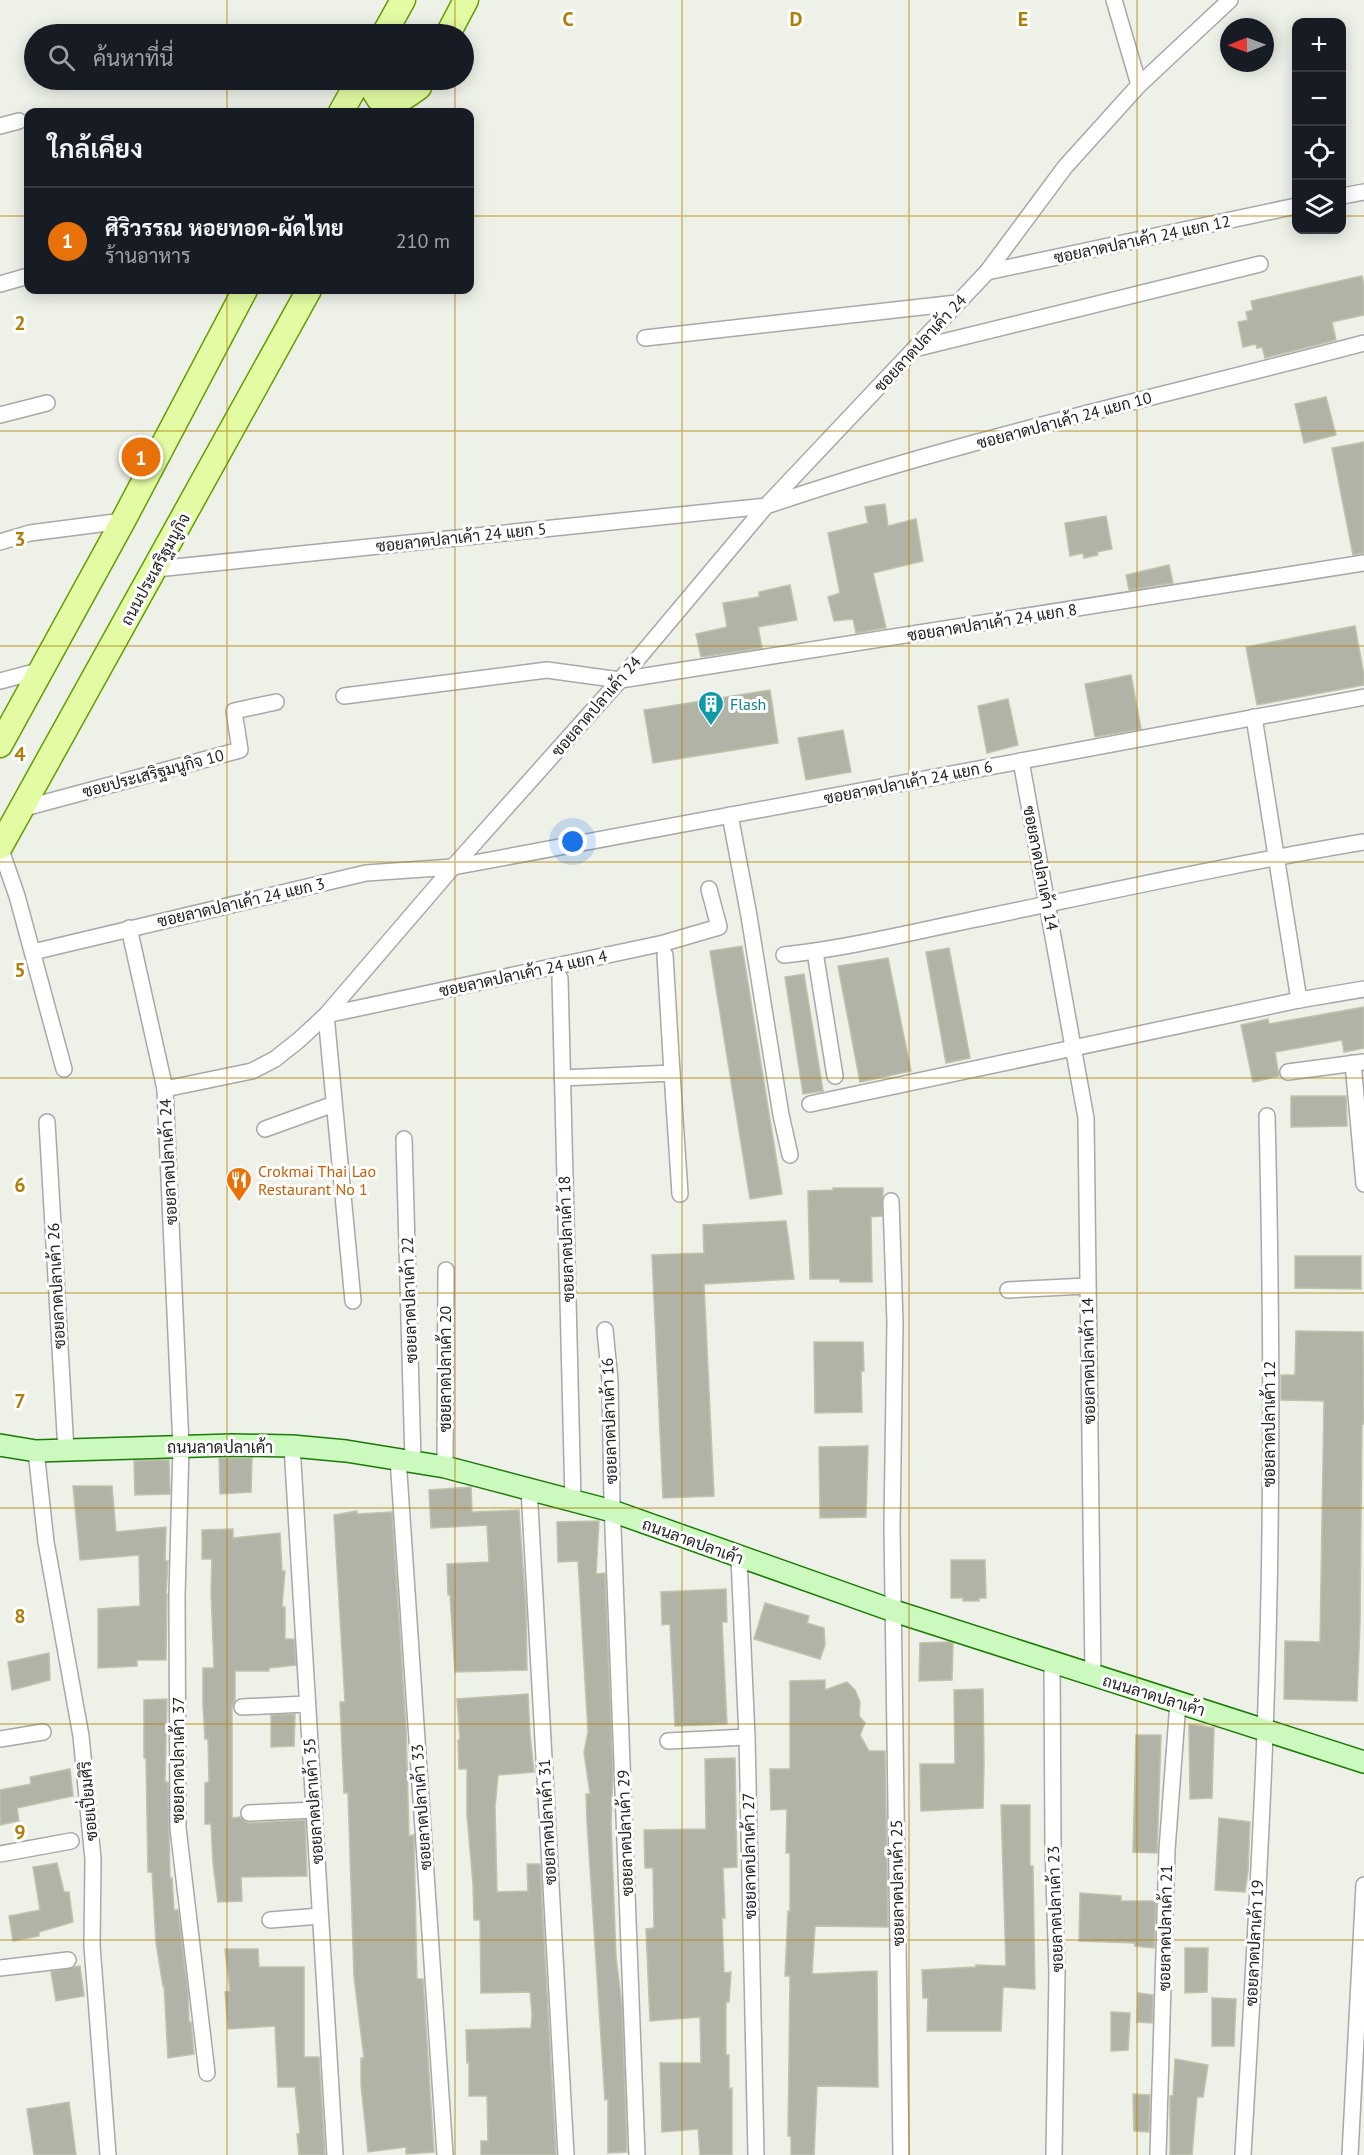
<!DOCTYPE html>
<html lang="th">
<head>
<meta charset="utf-8">
<style>
  body { margin:0; font-family:"PT Sans",Sarabun,sans-serif; background:#242831; color:#f1f3f6 }
  .controls { position:absolute; right:18px; top:18px; display:grid; overflow:hidden; border-radius:12px; box-shadow:0 3px 15px #0003 }
  .controls button { width:54px; height:54px; display:grid; place-items:center; padding:0; border:0; border-bottom:2px solid #363941; background:#171b24; color:#f1f3f6; font:30px sans-serif }
  .compass { position:absolute; left:1220px; top:18px; width:54px; height:54px; border-radius:50%; background:#171b24; box-shadow:0 3px 15px #0003; rotate:269deg }
  .you { position:absolute; left:573px; top:842px; width:21px; height:21px; margin:-15px; border:4px solid #fff; border-radius:50%; background:#1a73e8; box-shadow:0 0 0 9px #1a73e833 }
  .badge { display:grid; place-items:center; width:39px; height:39px; border-radius:50%; background:#d19501; color:#fff; font-size:20px; font-weight:700 }
  .pin { position:absolute; translate:-50% -50%; border:3px solid #fff; box-shadow:0 2px 6px #0006 }
  .list { margin:0; padding:0; list-style:none }
  h2 { display:flex; justify-content:space-between; align-items:center; height:78px; margin:0; padding:0 24px; font-size:26px }
  h2 small { font-size:20px; font-weight:400; color:#9ea1a6 }
  .list li { display:grid; grid-template-columns:39px 1fr auto; gap:18px; align-items:center; box-sizing:border-box; height:108px; padding:0 24px; border-top:2px solid #363941 }
  .list b { display:block; font-size:22px; white-space:nowrap }
  .list p { margin:0; font-size:20px; white-space:nowrap; color:#9ea1a6 }
  .list em { font-size:20px; font-style:normal; color:#9ea1a6 }
  .icon { flex:none; width:33px; height:33px; fill:none; stroke:currentColor; stroke-width:2; stroke-linecap:round; stroke-linejoin:round }
  .map { position:relative; flex:none; width:1364px; height:2155px; overflow:hidden }
  .search { position:absolute; background:#171b24; box-shadow:0 3px 15px #0003; left:24px; top:24px; width:450px; height:66px; display:flex; align-items:center; gap:15px; box-sizing:border-box; padding:0 21px; border-radius:33px; color:#9ea1a6; font-size:22px }
  .panel { position:absolute; background:#171b24; box-shadow:0 3px 15px #0003; left:24px; top:108px; width:450px; height:186px; border-radius:12px }
  .map>svg:first-child { display:block }
</style>
</head>
<body>
<div class="map">
<svg width="1364" height="2155" viewBox="0 0 1364 2155">
  <rect width="100%" height="100%" fill="#eef1e8"/>
  <g fill="#b2b3a7" stroke="#bfc3aa" stroke-width="1.5">
    <polygon points="1362,276 1364,285 1364,315 1332,322 1336,340 1265,358 1262,347 1257,348 1256,344 1243,347 1238,322 1248,320 1246,312 1253,310 1251,301"/>
    <polygon points="1326,397 1336,435 1304,443 1295,404"/>
    <polygon points="1364,442 1364,553 1353,555 1332,448"/>
    <polygon points="885,504 888,526 916,519 923,561 873,573 886,628 856,633 853,619 834,621 828,597 840,593 828,533 868,523 865,507"/>
    <polygon points="1106,516 1112,549 1097,552 1098,555 1084,558 1083,553 1070,556 1065,523"/>
    <polygon points="1169,565 1173,583 1129,590 1126,575"/>
    <polygon points="790,585 797,620 758,627 762,648 701,657 696,634 727,627 723,603 759,597 759,592"/>
    <polygon points="1355,626 1364,675 1364,685 1257,705 1246,647"/>
    <polygon points="1131,675 1141,729 1095,737 1085,684"/>
    <polygon points="770,690 778,743 653,763 644,710"/>
    <polygon points="1008,699 1018,745 987,753 978,706"/>
    <polygon points="843,730 851,772 806,780 798,738"/>
    <polygon points="742,946 782,1194 750,1199 710,951"/>
    <polygon points="949,948 970,1058 946,1063 926,952"/>
    <polygon points="888,958 911,1071 860,1082 838,966"/>
    <polygon points="804,974 823,1091 803,1094 785,977"/>
    <polygon points="1364,1007 1364,1048 1344,1052 1342,1040 1275,1052 1279,1076 1253,1082 1241,1025 1268,1019 1269,1024"/>
    <polygon points="1291,1096 1346,1096 1347,1126 1291,1127"/>
    <polygon points="833,1188 883,1188 882,1216 871,1217 872,1282 840,1282 840,1279 810,1279 808,1191 833,1190"/>
    <polygon points="786,1221 794,1279 704,1284 714,1496 663,1498 652,1255 704,1253 703,1225"/>
    <polygon points="1295,1256 1361,1256 1361,1289 1295,1288"/>
    <polygon points="1296,1331 1363,1332 1364,1424 1362,1424 1360,1623 1357,1701 1284,1699 1285,1641 1320,1642 1324,1401 1281,1400 1281,1375 1295,1375"/>
    <polygon points="814,1342 863,1342 864,1371 861,1371 862,1412 815,1413"/>
    <polygon points="868,1446 866,1517 820,1518 819,1447"/>
    <polygon points="219,1458 252,1458 251,1492 220,1494"/>
    <polygon points="156,1460 169,1460 170,1494 135,1495 134,1461"/>
    <polygon points="73,1486 112,1486 116,1532 166,1527 165,1561 168,1561 166,1594 167,1594 166,1660 137,1660 137,1666 98,1668 98,1609 140,1606 139,1555 80,1560"/>
    <polygon points="471,1487 472,1512 519,1510 526,1610 527,1670 455,1672 450,1595 448,1595 447,1564 489,1562 487,1525 431,1528 429,1490"/>
    <polygon points="357,1511 357,1514 392,1512 406,1727 409,1836 414,1835 414,1840 417,1979 423,1979 434,2152 406,2154 406,2147 368,2152 361,2085 361,2058 364,2058 354,1977 348,1793 344,1793 340,1702 345,1702 334,1515"/>
    <polygon points="599,1521 596,1574 605,1573 613,1774 611,1822 616,1957 622,2006 627,2152 608,2153 608,2099 605,2100 587,1821 586,1794 590,1794 584,1752 588,1732 578,1561 558,1562 557,1522"/>
    <polygon points="233,1529 233,1538 280,1533 282,1571 285,1571 282,1607 285,1607 285,1639 294,1639 296,1665 269,1668 269,1671 235,1671 235,1700 232,1707 232,1818 240,1817 244,1821 249,1823 305,1820 307,1876 241,1877 242,1901 218,1902 213,1863 211,1824 205,1824 205,1783 209,1782 208,1739 205,1739 203,1705 203,1668 214,1668 211,1590 212,1559 202,1559 202,1530"/>
    <polygon points="951,1560 985,1560 986,1598 979,1598 979,1601 963,1601 963,1598 951,1598"/>
    <polygon points="726,1589 727,1622 722,1622 727,1724 675,1726 670,1624 662,1625 661,1592"/>
    <polygon points="765,1603 809,1616 807,1623 824,1628 825,1645 820,1659 754,1639"/>
    <polygon points="949,1642 953,1643 952,1680 919,1681 920,1643"/>
    <polygon points="49,1653 50,1680 12,1690 8,1662"/>
    <polygon points="825,1680 825,1690 847,1682 855,1690 860,1702 859,1716 865,1723 860,1735 869,1751 885,1751 888,1927 815,1926 812,1974 877,1971 878,2087 817,2086 814,2155 791,2155 791,2136 788,2136 790,1976 785,1976 788,1911 790,1911 790,1853 786,1853 787,1809 771,1810 770,1769 790,1769 790,1681"/>
    <polygon points="983,1689 984,1764 983,1808 921,1811 920,1764 955,1764 954,1690"/>
    <polygon points="528,1694 530,1734 534,1772 498,1775 495,1807 497,1892 528,1891 527,1864 540,1864 556,2155 481,2155 481,2141 488,2141 487,2096 469,2096 469,2062 467,2063 466,2030 531,2028 532,2014 530,1992 481,1993 480,1920 474,1920 473,1884 467,1815 467,1769 459,1769 458,1740 460,1740 457,1699"/>
    <polygon points="167,1699 165,1782 168,1782 170,1878 172,1878 174,1910 178,1910 188,1993 189,2022 191,2022 194,2054 168,2058 164,1985 163,1986 156,1943 152,1872 148,1872 146,1758 144,1758 144,1700"/>
    <polygon points="295,1714 294,1746 271,1747 271,1715"/>
    <polygon points="1189,1724 1214,1728 1212,1798 1190,1799"/>
    <polygon points="1136,1735 1161,1735 1157,1853 1133,1852"/>
    <polygon points="735,1758 737,1867 723,1868 725,1918 722,1918 724,1973 731,1972 729,2002 726,2002 726,2055 729,2055 729,2089 732,2088 732,2155 700,2155 698,2129 662,2132 660,2063 701,2063 700,2017 650,2021 646,1929 654,1928 653,1868 645,1868 644,1830 706,1829 705,1759"/>
    <polygon points="70,1769 73,1796 17,1808 19,1821 0,1825 0,1790 31,1784 30,1777"/>
    <polygon points="1001,1805 1030,1805 1030,1866 1033,1866 1035,1989 1003,1987 1001,2031 927,2031 928,1998 923,1998 922,1970 976,1967 976,1965 1006,1966"/>
    <polygon points="1219,1818 1250,1822 1248,1871 1245,1892 1215,1890"/>
    <polygon points="57,1863 64,1892 69,1892 73,1922 39,1932 39,1936 13,1941 9,1916 40,1910 33,1867"/>
    <polygon points="1080,1893 1121,1896 1121,1901 1156,1901 1154,1948 1135,1946 1135,1943 1079,1941"/>
    <polygon points="1185,1948 1208,1948 1207,1992 1185,1993"/>
    <polygon points="225,1949 258,1949 259,1967 304,1967 304,2057 319,2057 325,2155 299,2155 297,2134 300,2133 295,2087 278,2087 275,2026 228,2029 225,1992 230,1991"/>
    <polygon points="80,1966 84,1996 56,2001 51,1972"/>
    <polygon points="1138,1993 1153,1995 1152,2023 1137,2022"/>
    <polygon points="1212,1998 1236,1999 1234,2046 1212,2046"/>
    <polygon points="1111,2012 1130,2013 1128,2050 1111,2051"/>
    <polygon points="1175,2059 1208,2065 1203,2097 1197,2097 1192,2155 1170,2155 1170,2096 1173,2096"/>
    <polygon points="1133,2094 1150,2095 1149,2132 1134,2131"/>
    <polygon points="69,2102 76,2155 34,2155 27,2109"/>
  </g>
  <g fill="none" stroke-linecap="round" stroke-linejoin="round">
    <defs>
      <g id="minor">
        <polyline points="1114,0 1139,85"/>
        <polyline points="0,126 19,121"/>
        <polyline points="1342,196 1364,192"/>
        <polyline points="987,272 1296,206"/>
        <polyline points="0,284 28,276"/>
        <polyline points="645,338 957,303"/>
        <polyline points="914,349 1260,264"/>
        <polyline points="0,415 47,403"/>
        <polyline points="0,542 30,533 123,521"/>
        <path d="M156,569L766,506C962,439 1165,396 1364,343"/>
        <polyline points="0,681 42,670"/>
        <polyline points="344,696 547,670 620,680 1364,563"/>
        <polyline points="1254,717 1299,1000"/>
        <polyline points="1021,761 1086,1118 1093,1676"/>
        <polyline points="21,809 240,750 234,711 276,702"/>
        <polyline points="730,815 749,916 781,1115 790,1155"/>
        <polyline points="0,847 17,896 64,1069"/>
        <polyline points="129,928 165,1089"/>
        <polyline points="33,952 366,873 453,867 1364,697"/>
        <polyline points="815,952 835,1076"/>
        <polyline points="665,955 672,1073"/>
        <path d="M784,955C847,948 909,933 971,920C1102,893 1232,864 1364,842"/>
        <polyline points="560,978 573,1500"/>
        <polyline points="1353,1063 1364,1184"/>
        <polyline points="1288,1072 1364,1062"/>
        <polyline points="562,1078 672,1073 680,1194"/>
        <polyline points="810,1104 1299,1000 1364,989"/>
        <polyline points="47,1122 66,1451"/>
        <polyline points="265,1129 334,1104"/>
        <polyline points="404,1139 413,1461"/>
        <polyline points="891,1201 895,1322 892,1527 901,2155"/>
        <polyline points="1008,1290 1087,1286"/>
        <polyline points="353,1301 326,1015 664,943 719,927 709,889"/>
        <polyline points="605,1330 610,1381 612,1502 637,2155"/>
        <polyline points="292,1446 335,2155"/>
        <polyline points="36,1451 46,1542 81,1736 93,1859 92,1946 108,2155"/>
        <polyline points="398,1458 445,2155"/>
        <polyline points="445,1467 446,1270"/>
        <polyline points="529,1488 566,2155"/>
        <polyline points="739,1558 747,1737 756,2155"/>
        <polyline points="1052,1662 1053,1846 1057,1973 1054,2155"/>
        <polyline points="242,1707 307,1704"/>
        <polyline points="0,1739 43,1732"/>
        <polyline points="668,1741 747,1737"/>
        <polyline points="249,1813 314,1810"/>
        <polyline points="0,1854 71,1841"/>
        <polyline points="270,1920 320,1916"/>
        <polyline points="0,1968 68,1960"/>
        <polyline points="207,2073 178,1828 177,1596 181,1446 165,1089 252,1071 275,1059 299,1040 326,1015 453,867 620,680 766,506 987,272 1065,167 1139,85 1230,0"/>
        <polyline points="1158,2155 1167,1850 1178,1702"/>
        <path d="M1243,2155C1251,2014 1260,1873 1265,1732C1273,1527 1272,1321 1267,1116"/>
        <polyline points="1350,2155 1364,1885"/>
      </g>
      <polyline id="secondary" points="0,1445 36,1451 232,1445 292,1446 346,1451 445,1467 612,1511 894,1611 1364,1762"/>
      <g id="primary">
        <polyline points="384,34 403,0"/>
        <polyline points="448,34 466,0"/>
        <path d="M371,80L370,85L379,99C398,104 404,98 419,87"/>
        <polyline points="341,112 359,80"/>
        <polyline points="0,745 123,521 245,290"/>
        <polyline points="0,847 309,290"/>
      </g>
    </defs>
    <use href="#minor" stroke="#a8a8a8" stroke-width="18"/>
    <use href="#secondary" stroke="#1b7b05" stroke-width="24"/>
    <use href="#primary" stroke="#629e01" stroke-width="27"/>
    <use href="#minor" stroke="#fff" stroke-width="15"/>
    <use href="#secondary" stroke="#ccfabe" stroke-width="21"/>
    <use href="#primary" stroke="#e3fca3" stroke-width="24"/>
  </g>
  <path fill="none" stroke="#ae7e07" stroke-width="1.5" stroke-opacity="0.55" d="M227,0V34M455,0V34M682,0V2155M909,0V2155M1137,0V2155M227,80V112M455,80V112M0,216H28M470,216H1296M1342,216H1364M227,290V2155M455,290V2155M0,431H1364M0,646H1364M0,862H1364M0,1078H1364M0,1293H1364M0,1508H1364M0,1724H1364M0,1940H1364"/>
  <defs>
    <symbol id="building-pin" viewBox="-11 -11 22 30"><path d="M0 17L-7.5 6A9.5 9.5 0 1 1 7.5 6Z" fill="#0f9aa8" stroke="#fff"/><path d="M-4-6H4V6H1V3H-1V6H-4ZM-2.5-4.3h1.7v1.8h-1.7ZM.8-4.3h1.7v1.8H.8ZM-2.5-1h1.7V.8h-1.7ZM.8-1h1.7V.8H.8Z" fill="#fff"/></symbol>
    <symbol id="restaurant-pin" viewBox="-11 -11 22 30"><path d="M0 17L-7.5 6A9.5 9.5 0 1 1 7.5 6Z" fill="#e8710a" stroke="#fff"/><path d="M-5-6h1v4h1v-4h1v4h1v-4h1v5L-1.5 .5V6h-2V.5L-5-1ZM5-6V6H3V1.5H1.5Q1.5-4 5-6Z" fill="#fff"/></symbol>
  </defs>
  <g fill-rule="evenodd">
    <use href="#building-pin" x="696" y="689" width="30" height="40"/>
    <use href="#restaurant-pin" x="224" y="1165" width="30" height="40"/>
  </g>
  <g text-anchor="middle" dominant-baseline="central" stroke-width="6" stroke-linejoin="round" paint-order="stroke">
    <g font-size="16" fill="#212121" stroke="#fff">
      <text transform="translate(1142 239) rotate(-12)">ซอยลาดปลาเค้า 24 แยก 12</text>
      <text transform="translate(920 343) rotate(-47)">ซอยลาดปลาเค้า 24</text>
      <text transform="translate(1064 420) rotate(-15)">ซอยลาดปลาเค้า 24 แยก 10</text>
      <text transform="translate(461 537) rotate(-6)">ซอยลาดปลาเค้า 24 แยก 5</text>
      <text transform="translate(155 569) rotate(-61)">ถนนประเสริฐมนูกิจ</text>
      <text transform="translate(992 622) rotate(-9)">ซอยลาดปลาเค้า 24 แยก 8</text>
      <text transform="translate(596 706) rotate(-49)">ซอยลาดปลาเค้า 24</text>
      <text transform="translate(153 773) rotate(-15)">ซอยประเสริฐมนูกิจ 10</text>
      <text transform="translate(908 782) rotate(-11)">ซอยลาดปลาเค้า 24 แยก 6</text>
      <text transform="translate(1041 868) rotate(79)">ซอยลาดปลาเค้า 14</text>
      <text transform="translate(241 902) rotate(-13)">ซอยลาดปลาเค้า 24 แยก 3</text>
      <text transform="translate(523 973) rotate(-12)">ซอยลาดปลาเค้า 24 แยก 4</text>
      <text transform="translate(168 1162) rotate(-93)">ซอยลาดปลาเค้า 24</text>
      <text transform="translate(566 1239) rotate(-92)">ซอยลาดปลาเค้า 18</text>
      <text transform="translate(56 1286) rotate(-93)">ซอยลาดปลาเค้า 26</text>
      <text transform="translate(409 1300) rotate(-92)">ซอยลาดปลาเค้า 22</text>
      <text transform="translate(1088 1361) rotate(-91)">ซอยลาดปลาเค้า 14</text>
      <text transform="translate(445 1369) rotate(-90)">ซอยลาดปลาเค้า 20</text>
      <text transform="translate(609 1421) rotate(-92)">ซอยลาดปลาเค้า 16</text>
      <text transform="translate(1269 1424) rotate(-90)">ซอยลาดปลาเค้า 12</text>
      <text x="220" y="1447">ถนนลาดปลาเค้า</text>
      <text transform="translate(693 1541) rotate(20)">ถนนลาดปลาเค้า</text>
      <text transform="translate(1154 1695) rotate(17)">ถนนลาดปลาเค้า</text>
      <text transform="translate(178 1760) rotate(-90)">ซอยลาดปลาเค้า 37</text>
      <text transform="translate(88 1801) rotate(-95)">ซอยเปี่ยมศิริ</text>
      <text transform="translate(313 1801) rotate(-94)">ซอยลาดปลาเค้า 35</text>
      <text transform="translate(421 1807) rotate(-94)">ซอยลาดปลาเค้า 33</text>
      <text transform="translate(547 1822) rotate(-93)">ซอยลาดปลาเค้า 31</text>
      <text transform="translate(625 1833) rotate(-92)">ซอยลาดปลาเค้า 29</text>
      <text transform="translate(749 1856) rotate(-91)">ซอยลาดปลาเค้า 27</text>
      <text transform="translate(897 1883) rotate(-91)">ซอยลาดปลาเค้า 25</text>
      <text transform="translate(1055 1909) rotate(-92)">ซอยลาดปลาเค้า 23</text>
      <text transform="translate(1165 1928) rotate(-89)">ซอยลาดปลาเค้า 21</text>
      <text transform="translate(1254 1943) rotate(-87)">ซอยลาดปลาเค้า 19</text>
    </g>
    <g font-size="16" fill="#0d838f" stroke="#fff" text-anchor="start">
      <text x="730" y="704">Flash</text>
    </g>
    <g font-size="16" fill="#c56008" stroke="#fff" text-anchor="start">
      <text x="258" y="1171">Crokmai Thai Lao<tspan x="258" dy="18">Restaurant No 1</tspan></text>
    </g>
  </g>
  <g font-size="20" text-anchor="middle" font-weight="bold" fill="#ae7e07" stroke="#fff" stroke-width="6" stroke-linejoin="round" paint-order="stroke">
    <text x="568" y="26">C</text>
    <text x="796" y="26">D</text>
    <text x="1023" y="26">E</text>
    <text x="20" y="330">2</text>
    <text x="20" y="546">3</text>
    <text x="20" y="761">4</text>
    <text x="20" y="977">5</text>
    <text x="20" y="1192">6</text>
    <text x="20" y="1408">7</text>
    <text x="20" y="1623">8</text>
    <text x="20" y="1839">9</text>
  </g>
</svg>
<div class="controls">
<button>+</button>
<button>−</button>
<button><svg class="icon" aria-label="locate" viewBox="0 0 24 24"><circle cx="12" cy="12" r="6"/><path d="M12 2v4M12 18v4M2 12h4M18 12h4"/></svg></button>
<button><svg class="icon" aria-label="layers" viewBox="0 0 24 24"><path d="M12 4l9 5-9 5-9-5zM3 14l9 5 9-5"/></svg></button>
</div>
<svg class="compass" viewBox="-18 -18 36 36"><path d="M0-13l5 13h-10z" fill="#e53935"/><path d="M0 13l5-13h-10z" fill="#9ea1a6"/></svg>
<div class="you"></div>
<div class="pin badge" style="left:141px;top:457px;background:#e8710a">1</div>
<div class="search"><svg class="icon" aria-label="search" viewBox="0 0 24 24"><circle cx="10" cy="10" r="6"/><path d="M15 15l6 6"/></svg>ค้นหาที่นี่</div>
<section class="panel">
<h2>ใกล้เคียง<small></small></h2>
<ul class="list">
<li><span class="badge" style="background:#e8710a">1</span><div><b>ศิริวรรณ หอยทอด-ผัดไทย</b><p>ร้านอาหาร</p></div><em>210 m</em></li>
</ul>
</section>
</div>
</body>
</html>
